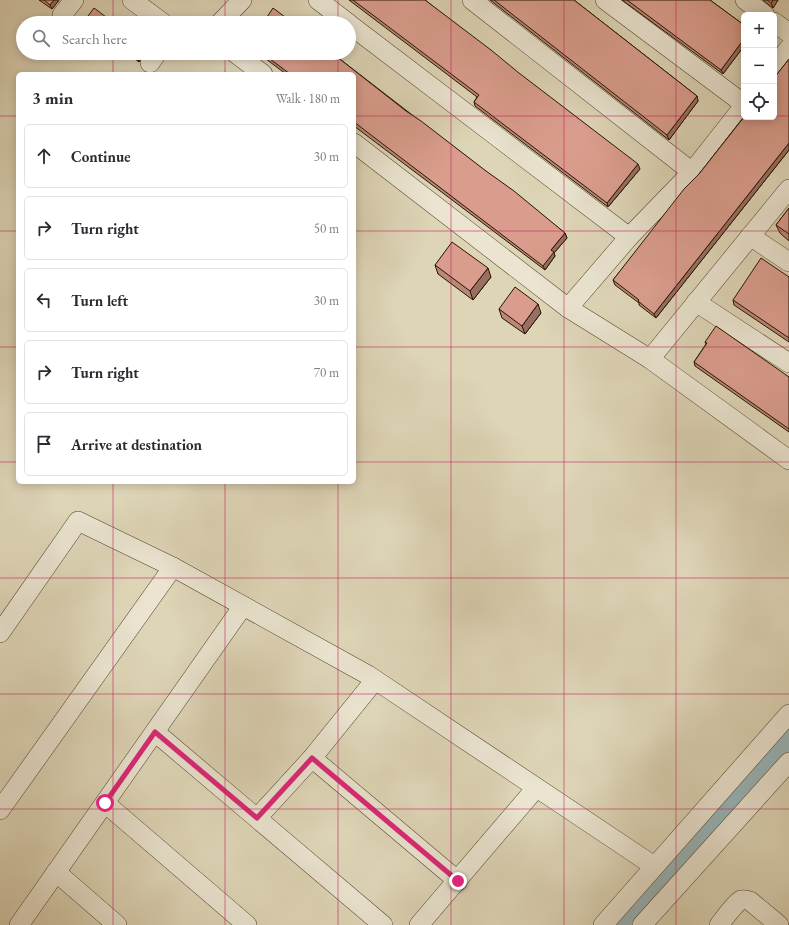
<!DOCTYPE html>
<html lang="en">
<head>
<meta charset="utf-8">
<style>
  body { margin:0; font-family:"EB Garamond",serif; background:#f7f7f7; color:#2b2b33 }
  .controls { position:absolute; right:12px; top:12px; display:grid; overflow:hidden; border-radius:6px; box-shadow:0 2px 10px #0003 }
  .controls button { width:36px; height:36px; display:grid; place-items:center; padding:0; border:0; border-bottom:1px solid #e1e1e2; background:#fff; color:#2b2b33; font:20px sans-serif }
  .stop { position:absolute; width:12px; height:12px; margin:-9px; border:3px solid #db2777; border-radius:50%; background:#fff }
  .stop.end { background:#db2777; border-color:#fff; box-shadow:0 1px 4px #0008 }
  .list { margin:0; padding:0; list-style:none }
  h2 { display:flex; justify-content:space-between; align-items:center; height:52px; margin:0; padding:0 16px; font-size:17px }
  h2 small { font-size:13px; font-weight:400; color:#7c7c81 }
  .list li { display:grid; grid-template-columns:26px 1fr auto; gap:12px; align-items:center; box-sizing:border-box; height:64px; margin:0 8px 8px; padding:0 8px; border:1px solid #e1e1e2; border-radius:6px }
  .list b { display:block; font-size:15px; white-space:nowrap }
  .list em { font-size:13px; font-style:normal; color:#7c7c81 }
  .icon { flex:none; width:22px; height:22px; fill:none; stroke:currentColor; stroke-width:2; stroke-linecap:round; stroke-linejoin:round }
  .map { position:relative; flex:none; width:789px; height:925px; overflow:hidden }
  .search { position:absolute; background:#fff; box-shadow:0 2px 10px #0003; left:16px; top:16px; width:340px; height:44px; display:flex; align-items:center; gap:10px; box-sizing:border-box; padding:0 14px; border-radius:22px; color:#7c7c81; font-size:15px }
  .panel { position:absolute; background:#fff; box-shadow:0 2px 10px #0003; left:16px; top:72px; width:340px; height:412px; border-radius:6px }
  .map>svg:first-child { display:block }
</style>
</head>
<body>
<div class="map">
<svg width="789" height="925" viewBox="0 0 789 925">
  <defs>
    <pattern id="green-dots" width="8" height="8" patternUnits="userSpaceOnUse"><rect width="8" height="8" fill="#abbe93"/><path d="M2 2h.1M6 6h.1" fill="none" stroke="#93a27d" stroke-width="1.8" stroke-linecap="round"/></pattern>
  </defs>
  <rect width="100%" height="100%" fill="#ded5b7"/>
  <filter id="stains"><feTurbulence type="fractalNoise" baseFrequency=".005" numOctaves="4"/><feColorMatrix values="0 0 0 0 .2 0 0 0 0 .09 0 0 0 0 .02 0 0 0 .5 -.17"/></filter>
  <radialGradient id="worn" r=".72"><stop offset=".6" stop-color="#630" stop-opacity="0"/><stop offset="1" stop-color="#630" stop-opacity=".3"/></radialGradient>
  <polygon fill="url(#green-dots)" stroke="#686a4a" points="789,740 789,762 642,925 626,925"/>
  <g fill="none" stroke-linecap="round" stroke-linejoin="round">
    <polyline stroke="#98b6ba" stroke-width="33" points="626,925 789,740"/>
    <defs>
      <g id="minor">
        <polyline points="132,0 163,23"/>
        <polyline points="318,0 348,23"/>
        <polyline points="472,0 692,172"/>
        <polyline points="605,0 744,104"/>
        <polyline points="745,0 765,15"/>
        <polyline points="62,15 74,0"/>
        <polyline points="774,22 789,33"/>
        <polyline points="220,23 242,0"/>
        <polyline points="349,24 629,237"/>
        <polyline points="235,53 263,74"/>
        <polyline points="150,63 157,53"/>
        <polyline points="774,68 789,48"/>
        <polyline points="354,143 568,308 650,359 789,460"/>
        <polyline points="750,236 789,262"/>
        <polyline points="696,302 789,363"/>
        <polyline points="568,308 629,237 692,172 744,106"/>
        <polyline points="650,359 789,189"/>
        <polyline points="0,633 78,521 173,567 368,675 654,866"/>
        <polyline points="155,732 383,925"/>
        <polyline points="312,758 458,881"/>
        <polyline points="105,803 247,925"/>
        <polyline points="0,810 173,567"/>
        <polyline points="257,818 312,758 375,680"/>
        <polyline points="56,872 117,925"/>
        <polyline points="19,925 243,606"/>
        <polyline points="419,925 536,788"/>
        <polyline points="603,925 789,714"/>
        <polyline points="642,925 789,762"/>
        <path d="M719,925C724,919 734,904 741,900C744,899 747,900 750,901L779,925"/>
      </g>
    </defs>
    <use href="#minor" stroke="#52452e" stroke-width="20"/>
    <use href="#minor" stroke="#eae4d0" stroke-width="19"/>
  </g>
  <g fill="#bb8779" stroke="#241501">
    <polygon points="39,0 59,0 52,9"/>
    <polygon points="349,0 425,0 640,169 608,207 475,106 474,102 477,97"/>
    <polygon points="490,0 574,0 697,96 698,101 669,140"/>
    <polygon points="622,0 710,0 744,25 744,46 723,74"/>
    <polygon points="763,0 778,0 773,8"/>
    <polygon points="127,53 144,53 139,62"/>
    <polygon points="258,53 332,53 565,233 567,238 554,253 555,256 545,270 354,126 354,74 286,74"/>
    <polygon points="789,59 789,150 656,318 639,305 639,303 615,285 613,280 699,174"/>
    <polygon points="789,208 789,241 780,233 776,225"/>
    <polygon points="435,265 491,277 473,300 438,274"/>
    <polygon points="789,277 789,342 734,305 733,300"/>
    <polygon points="499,309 541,313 525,334 502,318"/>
    <polygon points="705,342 789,377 789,432 695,366 694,362 706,344"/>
  </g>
  <g fill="#996e63" stroke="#241501">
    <polygon points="54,0 59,0 52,9 50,5"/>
    <polygon points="773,0 778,0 773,8 771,3"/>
    <polygon points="744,39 744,46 723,74 721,70"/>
    <polygon points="140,53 144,53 139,62 138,58"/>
    <polygon points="697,96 698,101 669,140 667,135"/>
    <polygon points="789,143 789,150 656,318 654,314"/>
    <polygon points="638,164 640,169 608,207 607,203"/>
    <polygon points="565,233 567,238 554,253 555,256 545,270 543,266 551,250"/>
    <polygon points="488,268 491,277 473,300 470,291"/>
    <polygon points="538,304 541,313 525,334 522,326"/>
  </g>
  <g fill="#da9d8d" stroke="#241501">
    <polygon points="44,0 54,0 50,5"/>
    <polygon points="353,0 425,0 491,50 519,73 638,164 607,203 474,102 479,95"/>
    <polygon points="494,0 574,0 697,96 667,135"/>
    <polygon points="627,0 710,0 744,25 744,39 721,70"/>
    <polygon points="767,0 773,0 771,3"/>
    <polygon points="94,8 114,23 89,23 85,20"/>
    <polygon points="273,8 293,23 263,23"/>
    <polygon points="247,20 252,23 245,23"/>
    <polygon points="131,53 140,53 138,58"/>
    <polygon points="262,53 332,53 406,111 421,121 486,171 514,191 565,233 551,250 554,252 543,266 354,122 354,74 290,74"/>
    <polygon points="789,59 789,143 654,314 638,301 639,300 613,280 684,189 699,174 744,117 774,117 774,78"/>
    <polygon points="224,72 227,74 222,74"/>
    <polygon points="789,208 789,234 776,225"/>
    <polygon points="452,242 488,268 470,291 435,265"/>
    <polygon points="761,258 789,277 789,338 733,300"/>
    <polygon points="515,287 538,304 522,326 499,309"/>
    <polygon points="716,326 789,377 789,429 694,362 707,343 705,342"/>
  </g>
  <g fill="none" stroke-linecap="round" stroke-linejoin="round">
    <polyline stroke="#db2777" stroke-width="5" points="105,803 155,732 257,818 312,758 458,881"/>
  </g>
  <path fill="none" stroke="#c2185b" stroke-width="1" stroke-opacity="0.55" d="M113,0V23M225,0V23M338,0V23M451,0V925M564,0V925M676,0V925M113,53V74M225,53V74M338,53V74M0,116H18M354,116H744M774,116H789M0,231H18M354,231H789M0,347H18M354,347H789M0,462H18M354,462H789M113,482V925M225,482V925M338,482V925M0,578H789M0,694H789M0,809H789"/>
  <rect width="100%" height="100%" filter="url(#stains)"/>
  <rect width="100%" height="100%" fill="url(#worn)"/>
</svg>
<div class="controls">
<button>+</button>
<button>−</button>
<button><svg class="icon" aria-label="locate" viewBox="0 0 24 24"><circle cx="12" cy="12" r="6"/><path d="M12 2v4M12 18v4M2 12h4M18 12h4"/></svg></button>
</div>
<div class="stop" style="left:105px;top:803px"></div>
<div class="stop end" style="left:458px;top:881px"></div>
<div class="search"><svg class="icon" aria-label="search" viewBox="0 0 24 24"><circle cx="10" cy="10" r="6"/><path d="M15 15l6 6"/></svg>Search here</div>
<section class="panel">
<h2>3 min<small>Walk · 180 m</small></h2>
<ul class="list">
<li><svg class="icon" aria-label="ahead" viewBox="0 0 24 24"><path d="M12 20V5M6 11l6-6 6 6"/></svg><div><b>Continue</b></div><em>30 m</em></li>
<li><svg class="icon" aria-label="right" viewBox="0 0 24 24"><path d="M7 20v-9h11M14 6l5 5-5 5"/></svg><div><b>Turn right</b></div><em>50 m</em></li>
<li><svg class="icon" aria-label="left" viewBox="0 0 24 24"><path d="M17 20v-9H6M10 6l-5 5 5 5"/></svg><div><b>Turn left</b></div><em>30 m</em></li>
<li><svg class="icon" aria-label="right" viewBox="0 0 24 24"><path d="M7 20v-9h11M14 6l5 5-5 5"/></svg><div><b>Turn right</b></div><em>70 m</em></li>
<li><svg class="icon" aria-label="arrive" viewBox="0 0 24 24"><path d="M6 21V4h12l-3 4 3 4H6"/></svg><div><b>Arrive at destination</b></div></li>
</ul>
</section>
</div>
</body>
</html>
